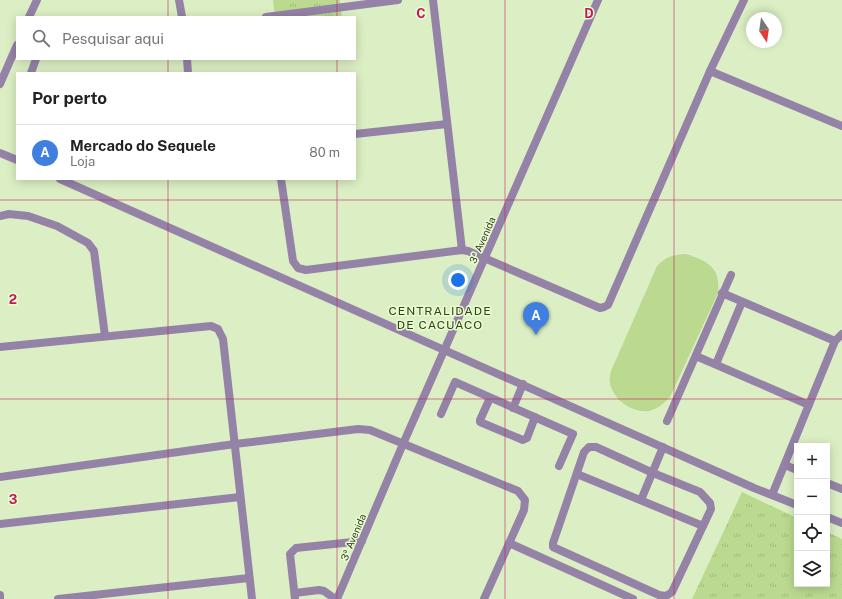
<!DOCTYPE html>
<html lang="pt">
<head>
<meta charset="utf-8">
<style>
  body { margin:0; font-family:"Public Sans",sans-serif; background:#f6f6f6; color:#222 }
  .controls { position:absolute; right:12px; bottom:12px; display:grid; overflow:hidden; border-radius:0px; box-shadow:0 2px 10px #0003 }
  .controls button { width:36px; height:36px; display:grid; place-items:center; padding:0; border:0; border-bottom:1px solid #e0e0e0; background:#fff; color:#222; font:20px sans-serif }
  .compass { position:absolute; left:746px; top:12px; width:36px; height:36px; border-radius:50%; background:#fff; box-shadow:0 2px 10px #0003; rotate:167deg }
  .you { position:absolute; left:458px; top:280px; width:14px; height:14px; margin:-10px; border:3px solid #fff; border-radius:50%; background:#1a73e8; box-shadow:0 0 0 6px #1a73e833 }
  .badge { display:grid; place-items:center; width:26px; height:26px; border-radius:50%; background:#db2777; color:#fff; font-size:13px; font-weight:700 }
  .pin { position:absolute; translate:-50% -33px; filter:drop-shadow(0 1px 2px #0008) }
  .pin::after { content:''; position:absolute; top:21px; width:14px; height:12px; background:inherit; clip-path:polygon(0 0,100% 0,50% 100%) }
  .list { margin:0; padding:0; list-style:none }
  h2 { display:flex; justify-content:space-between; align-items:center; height:52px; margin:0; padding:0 16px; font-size:17px }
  h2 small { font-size:13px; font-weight:400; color:#767676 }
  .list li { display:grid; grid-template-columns:26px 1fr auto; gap:12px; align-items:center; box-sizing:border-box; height:56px; padding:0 16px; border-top:1px solid #e0e0e0 }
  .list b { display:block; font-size:15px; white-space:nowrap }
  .list p { margin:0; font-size:13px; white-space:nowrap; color:#767676 }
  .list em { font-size:13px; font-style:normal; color:#767676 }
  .icon { flex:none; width:22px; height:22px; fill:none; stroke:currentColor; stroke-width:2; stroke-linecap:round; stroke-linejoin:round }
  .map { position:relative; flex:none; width:842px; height:599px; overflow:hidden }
  .search { position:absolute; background:#fff; box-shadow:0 2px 10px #0003; left:16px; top:16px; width:340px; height:44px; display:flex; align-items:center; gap:10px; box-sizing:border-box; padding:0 14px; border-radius:0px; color:#767676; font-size:15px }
  .panel { position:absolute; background:#fff; box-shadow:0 2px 10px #0003; left:16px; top:72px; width:340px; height:108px; border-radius:0px }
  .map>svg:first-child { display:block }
</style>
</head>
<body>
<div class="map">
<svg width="842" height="599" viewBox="0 0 842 599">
  <defs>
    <pattern id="park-tufts" width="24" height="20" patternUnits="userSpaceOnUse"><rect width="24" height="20" fill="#bbda90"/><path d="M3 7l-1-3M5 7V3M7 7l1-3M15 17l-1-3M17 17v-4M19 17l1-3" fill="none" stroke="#a1bc7c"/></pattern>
  </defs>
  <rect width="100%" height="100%" fill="#dcefc4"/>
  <g fill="url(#park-tufts)">
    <polygon points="273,0 340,0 342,17 275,17"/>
    <polygon points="742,492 797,518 797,584 827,584 827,532 842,539 842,599 692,599"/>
  </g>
  <path fill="#bbda90" d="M686,254C708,261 721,268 718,293L670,397C664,403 658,409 649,411C632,413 613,400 610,383C609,379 610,375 611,371L657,266C667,256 672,255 686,254Z"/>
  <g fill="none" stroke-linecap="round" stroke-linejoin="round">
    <g stroke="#9583a7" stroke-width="8">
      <polyline points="179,0 182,17"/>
      <polyline points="433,0 462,250"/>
      <polyline points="29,17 37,0"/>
      <polyline points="266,17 398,0"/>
      <polyline points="187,59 188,73"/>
      <polyline points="710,71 842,126"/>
      <polyline points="31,73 36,59"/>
      <polyline points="0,84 17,45"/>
      <polyline points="355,134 447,124"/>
      <polyline points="0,153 17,160"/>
      <polyline points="60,179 754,488 797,505"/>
      <polyline points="281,179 293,261 298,268 306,270 462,250 468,251 600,308 604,307 608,305 710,71 744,0"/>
      <polyline points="0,216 9,214 28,216 57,226 88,243 94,251 105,336"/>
      <polyline points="722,293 835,341"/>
      <polyline points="0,347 211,326 218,329 223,339 252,599"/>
      <polyline points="696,356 809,405"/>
      <polyline points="716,364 742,302"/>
      <polyline points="490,398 480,420 480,422 523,440 527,438 535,417"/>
      <polyline points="513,408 523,384"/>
      <polyline points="441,414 455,382 573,434 559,466"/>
      <polyline points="667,421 731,275"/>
      <polygon points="589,447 596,447 653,473 700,492 710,503 711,509 672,592 666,596 659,595 553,547 553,543 584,452"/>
      <polyline points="785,465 797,470"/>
      <polyline points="577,474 703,526"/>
      <polyline points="0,477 235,444 358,429 370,430 518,491 525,500 524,510 484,599"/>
      <polyline points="827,483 842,489"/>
      <polyline points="772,495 835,341 842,334"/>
      <polyline points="641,500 663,447"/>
      <polyline points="827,517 842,523"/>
      <polyline points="0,524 240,497"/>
      <polyline points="509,543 633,599"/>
      <polyline points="295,593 319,590 324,591 335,599"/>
      <polyline points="0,595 0,599"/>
      <polyline points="58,599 249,578"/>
      <polyline points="295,599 290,554 296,548 362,541"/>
      <polyline points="337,599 403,444 598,0"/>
    </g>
  </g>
  <path fill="none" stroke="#c2185b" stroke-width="1" stroke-opacity="0.55" d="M168,0V17M337,0V17M505,0V599M674,0V599M168,59V73M337,59V73M168,179V599M337,179V599M0,200H842M0,399H842"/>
  <g text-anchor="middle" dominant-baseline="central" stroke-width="3" stroke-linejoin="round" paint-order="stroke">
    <g font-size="10" fill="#303827" stroke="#e9fdd1">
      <text transform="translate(482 240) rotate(-66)">3ª Avenida</text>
      <text transform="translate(353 537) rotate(-67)">3ª Avenida</text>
    </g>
    <g font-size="12" letter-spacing="1" fill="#33421d" stroke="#e9fdd1">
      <text x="440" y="311">CENTRALIDADE<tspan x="440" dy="14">DE CACUACO</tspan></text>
    </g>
  </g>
  <g font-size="13" text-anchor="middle" font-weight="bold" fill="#c2185b" stroke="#e9fdd1" stroke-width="3" stroke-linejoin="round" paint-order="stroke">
    <text x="421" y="18">C</text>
    <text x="589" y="18">D</text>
    <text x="13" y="304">2</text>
    <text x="13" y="504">3</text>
  </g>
</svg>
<div class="controls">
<button>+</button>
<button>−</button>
<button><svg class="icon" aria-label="locate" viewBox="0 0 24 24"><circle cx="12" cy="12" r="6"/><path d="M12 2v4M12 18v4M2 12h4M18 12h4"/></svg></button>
<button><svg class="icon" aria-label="layers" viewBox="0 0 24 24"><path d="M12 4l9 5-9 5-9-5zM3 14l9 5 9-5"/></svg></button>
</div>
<svg class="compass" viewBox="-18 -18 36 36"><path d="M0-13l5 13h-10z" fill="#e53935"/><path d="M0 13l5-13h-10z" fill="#767676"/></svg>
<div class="you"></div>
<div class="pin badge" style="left:536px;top:335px;background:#3f7fe0">A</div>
<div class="search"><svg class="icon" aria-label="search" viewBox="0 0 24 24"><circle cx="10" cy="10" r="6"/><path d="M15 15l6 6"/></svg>Pesquisar aqui</div>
<section class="panel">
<h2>Por perto<small></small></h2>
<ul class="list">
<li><span class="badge" style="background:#3f7fe0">A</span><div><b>Mercado do Sequele</b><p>Loja</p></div><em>80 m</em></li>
</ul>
</section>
</div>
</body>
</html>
